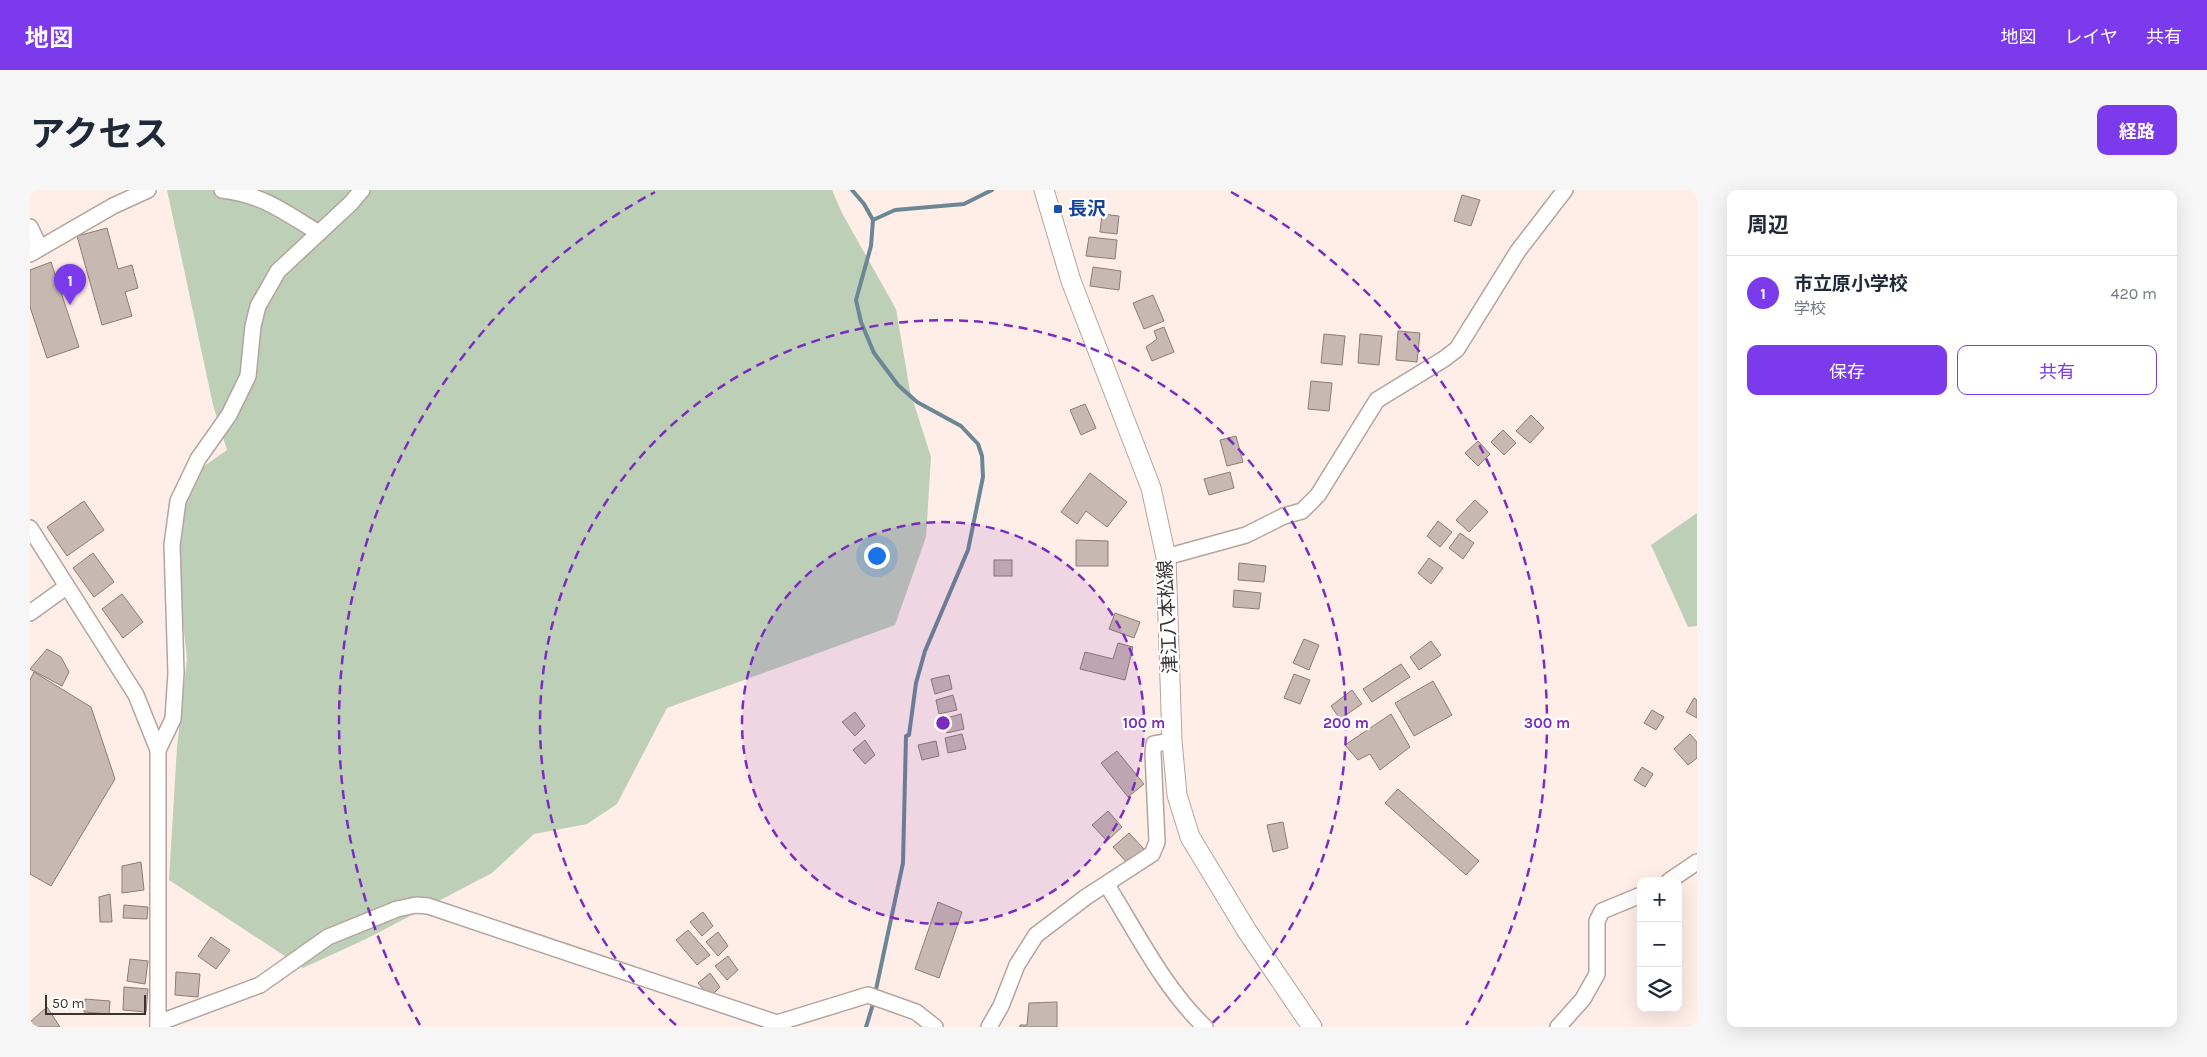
<!DOCTYPE html>
<html lang="ja">
<head>
<meta charset="utf-8">
<style>
  body { margin:0; font-family:Karla,"Noto Sans JP",sans-serif; background:#f6f6f7; color:#1f2937 }
  .controls { position:absolute; right:15px; bottom:15px; display:grid; overflow:hidden; border-radius:10px; box-shadow:0 5px 20px #0002 }
  .controls button { width:45px; height:45px; display:grid; place-items:center; padding:0; border:0; border-bottom:1px solid #e0e1e3; background:#fff; color:#1f2937; font:25px sans-serif }
  .scale { position:absolute; left:15px; bottom:12px; width:101px; box-sizing:border-box; padding-left:5px; border:2px solid #3a3431; border-top:0; font-size:14px; line-height:18px; white-space:nowrap; color:#3a3431; -webkit-text-stroke:4px #fff; paint-order:stroke }
  .you { position:absolute; left:846px; top:365px; width:18px; height:18px; margin:-12px; border:4px solid #fff; border-radius:50%; background:#1a73e8; box-shadow:0 0 0 8px #1a73e833 }
  .badge { display:grid; place-items:center; width:32px; height:32px; border-radius:50%; background:#7c3aed; color:#fff; font-size:16px; font-weight:700 }
  .pin { position:absolute; translate:-50% -41px; filter:drop-shadow(0 1px 2px #0008) }
  .pin::after { content:''; position:absolute; top:26px; width:18px; height:15px; background:inherit; clip-path:polygon(0 0,100% 0,50% 100%) }
  .list { margin:0; padding:0; list-style:none }
  h2 { display:flex; justify-content:space-between; align-items:center; height:65px; margin:0; padding:0 20px; font-size:21px }
  h2 small { font-size:16px; font-weight:400; color:#747a83 }
  .list li { display:grid; grid-template-columns:32px 1fr auto; gap:15px; align-items:center; box-sizing:border-box; height:75px; padding:0 20px; border-top:1px solid #e0e1e3 }
  .list b { display:block; font-size:19px; white-space:nowrap }
  .list p { margin:0; font-size:16px; white-space:nowrap; color:#747a83 }
  .list em { font-size:16px; font-style:normal; color:#747a83 }
  .actions { display:flex; gap:10px; padding:15px 20px }
  .actions a { flex:1; padding:11px 0; border:1px solid #7c3aed; border-radius:10px; text-align:center; font-size:18px; color:#7c3aed }
  .actions .main { background:#7c3aed; color:#fff }
  .icon { flex:none; width:28px; height:28px; fill:none; stroke:currentColor; stroke-width:2; stroke-linecap:round; stroke-linejoin:round }
  .map { position:relative; flex:none; width:1667px; height:837px; overflow:hidden; border-radius:10px }
  header { display:flex; align-items:center; gap:30px; box-sizing:border-box; height:70px; padding:0 25px; background:#7c3aed; color:#fff }
  header strong { font-size:24px }
  nav { display:flex; gap:28px; margin-inline-start:auto; font-size:18px }
  .intro { display:flex; align-items:center; justify-content:space-between; box-sizing:border-box; height:120px; padding:0 30px }
  h1 { margin:0; font-size:35px }
  .button { padding:12px 22px; border-radius:10px; background:#7c3aed; color:#fff; font-size:18px; font-weight:700 }
  main { display:flex; gap:30px; padding:0 30px }
  aside { flex:1; background:#fff; border-radius:10px; box-shadow:0 5px 20px #0002 }
  .map>svg:first-child { display:block }
</style>
</head>
<body>
<header>
<strong>地図</strong>
<nav><a>地図</a><a>レイヤ</a><a>共有</a></nav>
</header>
<div class="intro"><h1>アクセス</h1><a class="button">経路</a></div>
<main>
<div class="map">
<svg width="1667" height="837" viewBox="0 0 1667 837">
  <rect width="100%" height="100%" fill="#ffeee7"/>
  <g fill="#becfb8">
    <polygon points="137,0 802,0 812,23 866,119 880,201 901,267 896,347 865,435 637,518 587,614 557,634 504,644 462,683 336,749 273,778 139,690 147,557 157,469 143,343 160,286 197,260 183,215"/>
    <polygon points="1667,323 1667,436 1658,437 1621,355"/>
  </g>
  <g fill="none" stroke-linecap="round" stroke-linejoin="round">
    <g stroke="#6b8796" stroke-width="4">
      <polyline points="822,0 834,14 843,30 841,56 826,110 831,132 844,163 868,195 887,212 931,236 948,254 952,266 953,287 938,360 895,461 886,493 879,545 876,546 873,673 845,804"/>
      <polyline points="843,30 865,20 934,14 962,0"/>
      <polyline points="836,837 844,811"/>
    </g>
  </g>
  <g fill="#c7b8b1" stroke="#8b7d76">
    <polygon points="1432,5 1450,10 1441,36 1424,31"/>
    <polygon points="1072,24 1089,26 1087,44 1070,42"/>
    <polygon points="77,38 88,79 102,75 108,98 95,102 102,126 72,135 47,46"/>
    <polygon points="1059,47 1087,50 1085,69 1056,66"/>
    <polygon points="21,72 49,157 17,168 0,117 0,80"/>
    <polygon points="1063,77 1091,81 1089,100 1060,96"/>
    <polygon points="1123,105 1134,131 1114,139 1103,113"/>
    <polygon points="1134,137 1144,162 1122,171 1116,157 1127,149 1124,141"/>
    <polygon points="1368,141 1390,143 1387,172 1366,170"/>
    <polygon points="1294,144 1315,146 1312,175 1291,173"/>
    <polygon points="1330,144 1352,146 1349,175 1328,173"/>
    <polygon points="1281,191 1302,193 1299,221 1278,219"/>
    <polygon points="1055,214 1066,238 1051,245 1040,220"/>
    <polygon points="1501,225 1514,238 1500,253 1486,241"/>
    <polygon points="1473,240 1486,253 1474,265 1461,252"/>
    <polygon points="1206,246 1213,272 1197,276 1190,250"/>
    <polygon points="1448,251 1460,264 1448,276 1435,263"/>
    <polygon points="1200,282 1204,298 1179,305 1174,289"/>
    <polygon points="1060,283 1097,312 1077,337 1056,321 1047,334 1031,322"/>
    <polygon points="1445,310 1458,322 1439,342 1426,330"/>
    <polygon points="54,311 74,340 37,366 17,337"/>
    <polygon points="1408,331 1422,342 1410,357 1397,346"/>
    <polygon points="1430,343 1444,353 1433,369 1419,358"/>
    <polygon points="1046,350 1078,351 1078,376 1046,376"/>
    <polygon points="63,363 84,392 64,407 43,378"/>
    <polygon points="1399,368 1413,378 1401,394 1388,383"/>
    <rect x="964" y="370" width="18" height="16"/>
    <polygon points="1209,373 1236,376 1234,392 1208,390"/>
    <polygon points="1204,400 1231,403 1229,419 1203,417"/>
    <polygon points="92,404 113,432 93,448 72,419"/>
    <polygon points="1085,423 1110,432 1104,448 1079,439"/>
    <polygon points="1274,449 1289,455 1279,480 1263,473"/>
    <polygon points="1401,451 1411,465 1389,480 1380,467"/>
    <polygon points="1088,453 1103,457 1095,490 1050,479 1055,462 1083,469"/>
    <polygon points="17,459 31,467 39,482 32,496 0,479"/>
    <polygon points="1371,474 1380,487 1342,512 1333,499"/>
    <polygon points="4,482 61,517 85,589 21,696 0,684 0,490"/>
    <polygon points="1264,484 1280,490 1270,514 1254,508"/>
    <polygon points="919,485 922,499 905,504 901,489"/>
    <polygon points="1403,491 1422,525 1384,546 1365,513"/>
    <polygon points="1322,500 1332,514 1310,529 1301,516"/>
    <polygon points="923,505 927,520 909,524 906,510"/>
    <polygon points="1664,508 1667,510 1667,528 1656,522"/>
    <polygon points="1622,520 1634,527 1626,540 1614,533"/>
    <polygon points="825,522 835,536 825,546 812,532"/>
    <polygon points="931,524 934,539 917,543 913,529"/>
    <polygon points="1361,524 1380,557 1350,580 1340,564 1328,570 1315,555"/>
    <polygon points="932,544 936,559 918,563 915,548"/>
    <polygon points="1660,544 1667,552 1667,568 1658,575 1644,559"/>
    <polygon points="835,550 845,565 835,574 823,560"/>
    <polygon points="906,551 909,566 892,570 888,555"/>
    <polygon points="1087,561 1114,594 1098,607 1071,573"/>
    <polygon points="1612,577 1623,584 1615,597 1604,590"/>
    <polygon points="1368,599 1449,671 1436,685 1355,613"/>
    <polygon points="1078,621 1092,637 1077,651 1062,635"/>
    <polygon points="1253,632 1258,658 1243,662 1237,635"/>
    <polygon points="1099,643 1114,659 1098,674 1083,657"/>
    <polygon points="111,672 114,700 92,703 92,676"/>
    <polygon points="80,704 82,732 70,732 69,707"/>
    <polygon points="908,712 932,722 909,788 885,779"/>
    <polygon points="94,715 118,717 117,729 93,728"/>
    <polygon points="673,722 683,736 672,746 660,732"/>
    <polygon points="658,740 680,765 667,775 646,750"/>
    <polygon points="688,742 698,756 688,766 676,752"/>
    <polygon points="181,747 200,760 186,779 168,766"/>
    <polygon points="698,766 708,780 697,790 685,776"/>
    <polygon points="100,769 118,771 115,794 97,791"/>
    <polygon points="146,782 170,784 168,807 145,805"/>
    <polygon points="680,783 690,797 680,807 668,793"/>
    <polygon points="94,797 118,799 116,822 93,820"/>
    <polygon points="55,809 80,811 79,824 54,822"/>
    <polygon points="1027,812 1027,837 990,837 990,835 997,835 999,813"/>
    <polygon points="17,817 30,837 0,837 0,832"/>
  </g>
  <g fill="none" stroke-linecap="round" stroke-linejoin="round">
    <defs>
      <g id="minor">
        <path d="M192,0C234,5 254,22 289,43"/>
        <polyline points="0,37 10,58"/>
        <polyline points="0,64 83,16 118,0"/>
        <polyline points="0,338 106,505 128,560 128,837"/>
        <polyline points="1136,367 1216,345 1254,326 1272,321 1288,305 1347,210 1414,169 1427,159 1488,61 1535,0"/>
        <polyline points="0,423 36,397"/>
        <polyline points="128,560 143,529 146,483 142,355 148,311 168,269 199,225 218,186 223,136 228,116 248,81 321,13 332,0"/>
        <polyline points="1639,691 1667,672"/>
        <path d="M1077,695C1107,743 1134,798 1175,837"/>
        <polyline points="128,833 230,795 298,747 367,719 386,715 398,716 747,833 838,805 886,822 905,837"/>
        <polyline points="959,837 971,816 987,775 1006,745 1056,707 1122,664 1127,652 1123,563 1124,554 1142,551"/>
        <polyline points="1528,837 1553,809 1567,784 1567,731 1572,721 1611,705"/>
      </g>
      <polyline id="major" points="1014,0 1041,91 1121,298 1136,367 1142,551 1147,605 1160,647 1217,741 1282,837"/>
    </defs>
    <use href="#minor" stroke="#b3a49d" stroke-width="18"/>
    <use href="#major" stroke="#b3a49d" stroke-width="21"/>
    <use href="#minor" stroke="#fff" stroke-width="15"/>
    <use href="#major" stroke="#fff" stroke-width="19"/>
  </g>
  <circle cx="913" cy="533" r="201" fill="#7b2cbf" fill-opacity=".12"/>
  <g fill="none" stroke="#7b2cbf" stroke-width="2.5" stroke-dasharray="9 6">
    <circle cx="913" cy="533" r="201"/>
    <path d="M646 835A403 403 0 1 1 1180 835"/>
    <path d="M390 835A604 604 0 0 1 625 2M1201 2A604 604 0 0 1 1436 835"/>
  </g>
  <rect fill="#1a4fb4" stroke="#fff" stroke-width="2" x="1023" y="14" width="10" height="10" rx="2.5"/>
  <g text-anchor="middle" dominant-baseline="central" stroke-width="4.5" stroke-linejoin="round" paint-order="stroke">
    <g font-size="19" font-weight="bold" fill="#164399" stroke="#fff" text-anchor="start">
      <text x="1038" y="19">長沢</text>
    </g>
    <g font-size="19" fill="#3a3431" stroke="#fff">
      <text transform="translate(1138 427) rotate(-93)">津江八本松線</text>
    </g>
  </g>
  <circle cx="913" cy="533" r="8" fill="#7b2cbf" stroke="#fff" stroke-width="2.5"/>
  <g font-size="15" text-anchor="middle" font-weight="bold" fill="#7b2cbf" stroke="#fff" stroke-width="4.5" stroke-linejoin="round" paint-order="stroke">
    <text x="1114" y="538">100 m</text>
    <text x="1316" y="538">200 m</text>
    <text x="1517" y="538">300 m</text>
  </g>
</svg>
<div class="controls">
<button>+</button>
<button>−</button>
<button><svg class="icon" aria-label="layers" viewBox="0 0 24 24"><path d="M12 4l9 5-9 5-9-5zM3 14l9 5 9-5"/></svg></button>
</div>
<div class="scale">50 m</div>
<div class="you"></div>
<div class="pin badge" style="left:40px;top:115px">1</div>
</div>
<aside>
<h2>周辺<small></small></h2>
<ul class="list">
<li><span class="badge">1</span><div><b>市立原小学校</b><p>学校</p></div><em>420 m</em></li>
</ul>
<div class="actions"><a class="main">保存</a><a>共有</a></div>
</aside>
</main>
</body>
</html>
